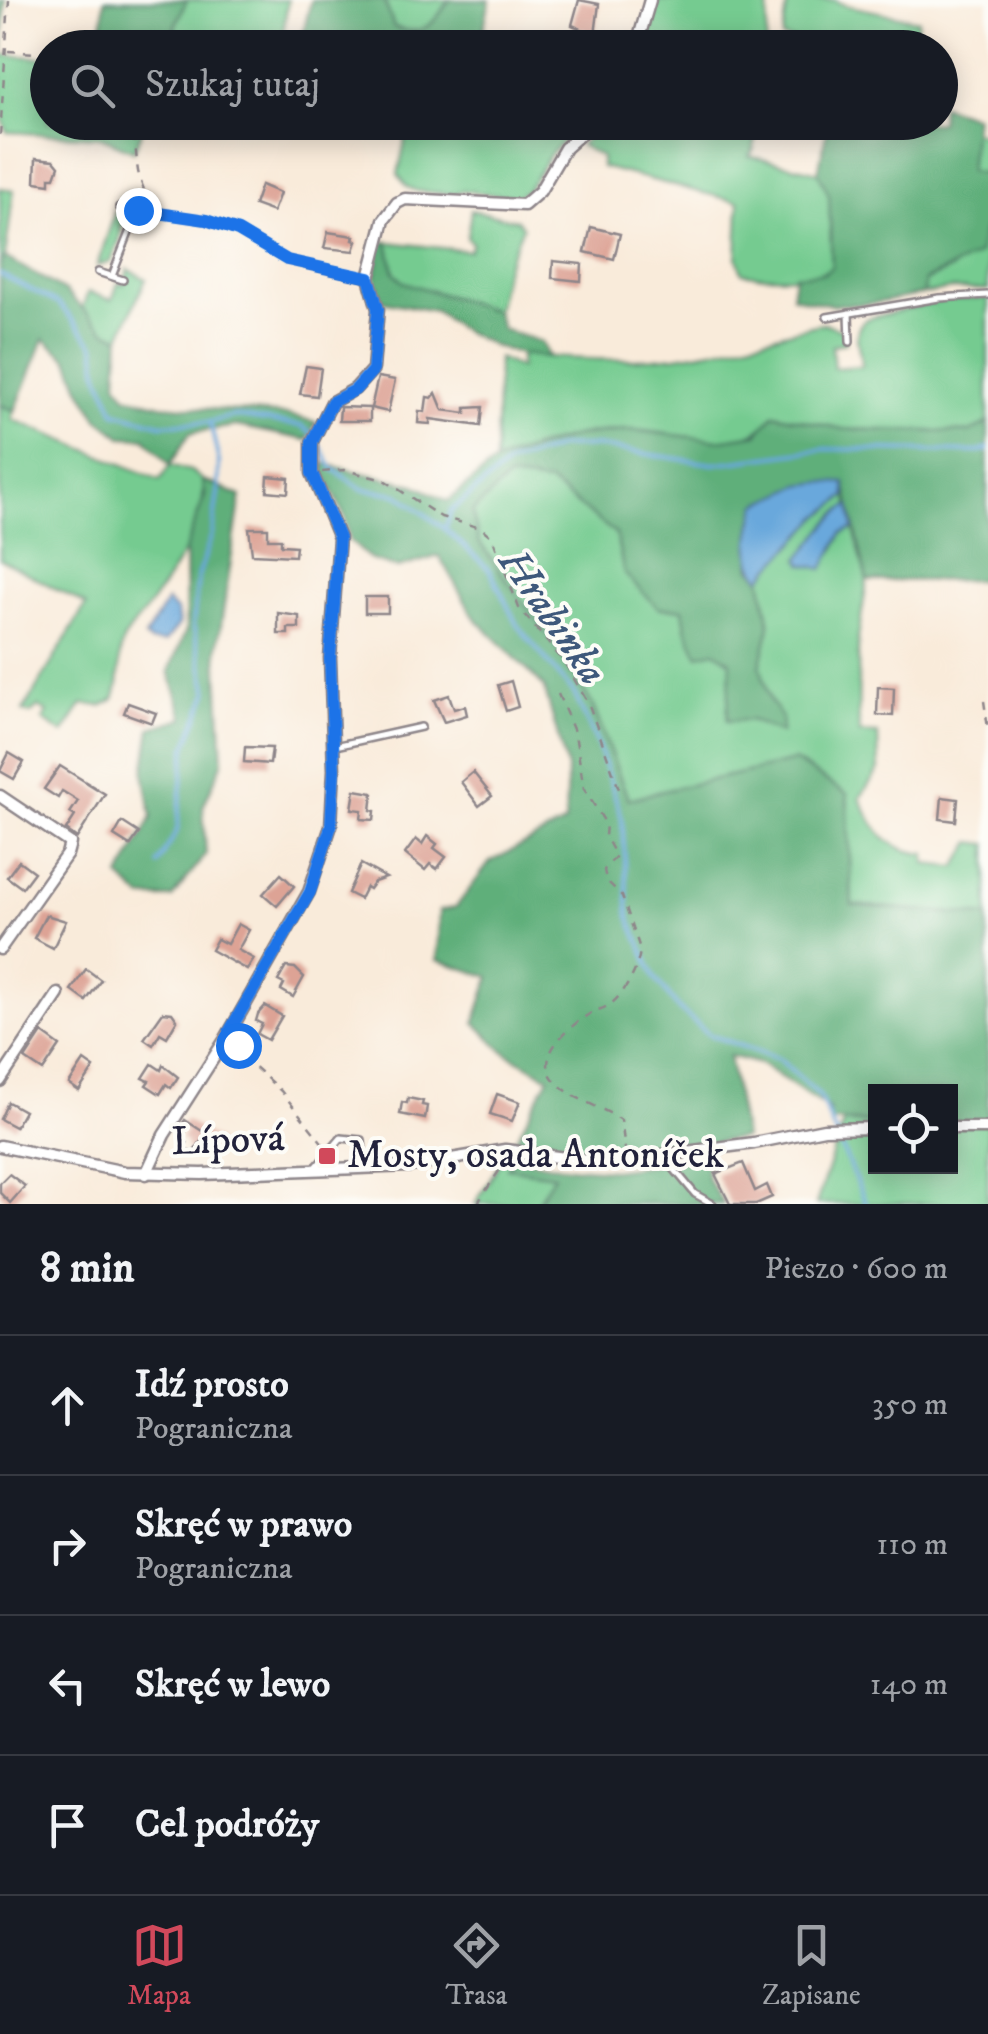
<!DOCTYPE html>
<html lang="pl">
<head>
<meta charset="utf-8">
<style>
  body { margin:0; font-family:"IM FELL DW Pica",serif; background:#242831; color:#f1f3f6 }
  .controls { position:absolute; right:30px; bottom:30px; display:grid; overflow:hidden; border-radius:0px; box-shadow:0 5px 25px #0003 }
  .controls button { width:90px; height:90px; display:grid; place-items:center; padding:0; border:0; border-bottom:2px solid #363941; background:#171b24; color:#f1f3f6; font:50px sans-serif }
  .stop { position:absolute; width:30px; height:30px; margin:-22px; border:8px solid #1a73e8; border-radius:50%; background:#fff }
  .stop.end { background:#1a73e8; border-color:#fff; box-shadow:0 2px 10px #0008 }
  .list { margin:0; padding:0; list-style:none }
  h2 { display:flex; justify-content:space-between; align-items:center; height:130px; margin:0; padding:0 40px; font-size:42px }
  h2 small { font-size:32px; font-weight:400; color:#9ea1a6 }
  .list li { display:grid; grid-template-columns:65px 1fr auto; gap:30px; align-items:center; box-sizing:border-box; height:140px; padding:0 40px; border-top:2px solid #363941 }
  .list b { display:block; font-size:38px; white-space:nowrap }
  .list p { margin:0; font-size:32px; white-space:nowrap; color:#9ea1a6 }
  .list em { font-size:32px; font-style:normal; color:#9ea1a6 }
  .icon { flex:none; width:55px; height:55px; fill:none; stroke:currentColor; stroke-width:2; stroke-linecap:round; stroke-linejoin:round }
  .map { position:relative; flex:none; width:988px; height:1204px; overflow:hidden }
  .search { position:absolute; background:#171b24; box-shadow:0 5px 25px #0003; left:30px; right:30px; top:30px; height:110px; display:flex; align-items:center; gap:25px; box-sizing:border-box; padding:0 35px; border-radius:55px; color:#9ea1a6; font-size:38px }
  .sheet { height:690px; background:#171b24 }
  nav { display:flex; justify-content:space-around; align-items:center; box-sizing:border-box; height:140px; border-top:2px solid #363941; background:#171b24; font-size:28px; color:#9ea1a6 }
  nav a { display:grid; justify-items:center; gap:5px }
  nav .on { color:#d1495b }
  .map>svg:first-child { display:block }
</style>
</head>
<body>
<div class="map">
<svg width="988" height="1204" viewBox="0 0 988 1204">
  <rect width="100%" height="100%" fill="#fdfcf7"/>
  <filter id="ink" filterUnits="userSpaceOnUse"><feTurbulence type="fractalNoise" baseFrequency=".01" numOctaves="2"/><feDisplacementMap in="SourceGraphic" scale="20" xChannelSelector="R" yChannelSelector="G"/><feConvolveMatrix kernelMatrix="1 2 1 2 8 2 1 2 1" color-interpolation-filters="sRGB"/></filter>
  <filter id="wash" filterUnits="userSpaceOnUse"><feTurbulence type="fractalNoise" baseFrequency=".0048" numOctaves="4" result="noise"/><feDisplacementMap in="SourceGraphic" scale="40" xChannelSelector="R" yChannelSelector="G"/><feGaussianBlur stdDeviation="2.25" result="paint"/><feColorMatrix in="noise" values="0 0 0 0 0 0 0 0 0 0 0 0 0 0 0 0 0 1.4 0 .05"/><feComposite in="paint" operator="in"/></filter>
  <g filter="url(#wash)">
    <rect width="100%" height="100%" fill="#f9ebda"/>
    <g fill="#74cb90" stroke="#4b7666" stroke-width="2.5">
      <polygon points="0,0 5,0 3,55 47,58 48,122 145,123 134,151 101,137 7,132 0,111"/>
      <polygon points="187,0 288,0 281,47 237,47 181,33 174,28"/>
      <path d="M384,0H449C432,25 426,39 394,27Z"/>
      <polygon points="656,0 769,0 766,47 643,47"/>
      <polygon points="788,0 834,0 845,5 918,20 913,47 836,47 782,38"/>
      <polygon points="409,123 409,122 580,123 550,155 527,190 515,197 464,191 452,194 417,191 407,187 398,174"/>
      <path d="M603,123H757L754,149L749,156L819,172L829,195L832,267C815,281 764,277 742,273L737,258L739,202L601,167V157L580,145Z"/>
      <polygon points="973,131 988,135 988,174 969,172"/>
      <polygon points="0,188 14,190 5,257 0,264"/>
      <polygon points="471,210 517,220 523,227 506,266 496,311 403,282 394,272 388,242 469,251 472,243 467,238"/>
      <polygon points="115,212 123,216 120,239 111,262 97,266"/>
      <polygon points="988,226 988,290 952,289 924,294 924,281 952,269"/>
      <polygon points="128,269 146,279 120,337 105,331 82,308 88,292 112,300 118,283 124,284"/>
      <path d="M988,298V423L970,432L843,429L774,414C746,461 674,430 630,430C584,429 537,446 495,462L498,358L520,368V354C579,360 638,363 696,353C739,346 782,333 824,323L843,330L846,342L832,346L834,368L862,366C861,350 849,331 866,319L945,300Z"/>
      <path d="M0,405L15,411L12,419L160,480L170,465L191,471L203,480C209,524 168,579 144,613C137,622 124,634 122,645C117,663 122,681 114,699L102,706L83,704L63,734L43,720L47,712L38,707L30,714L23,711L86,605L0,559Z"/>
      <path d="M508,478L549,483L616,534L624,573L658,607L683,608L686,628L731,662L751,720L780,732L782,718L770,700L760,666L770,626L761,578L817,519L846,496L850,505L836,514L800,558L834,551L842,533L854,529L867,581L858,638L859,733L878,734L879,770L860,798C875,830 887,850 926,854V864L956,867L972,842L988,844V916L852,905L847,794L794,761L628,799L592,704L563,656L479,542L472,512Z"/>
      <polygon points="843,1123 875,1123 876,1166 950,1166 951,1123 988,1124 988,1204 816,1204"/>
      <polygon points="503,1157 514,1157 508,1168 555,1175 536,1204 475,1204"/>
    </g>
    <g fill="#5faf7a" stroke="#40685a" stroke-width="2.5">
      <polygon points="104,0 187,0 174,28 181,33 175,47 101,47"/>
      <path d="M311,0H384L394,27C423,38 434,24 449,0H490L483,32L485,47H300Z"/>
      <path d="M941,105L975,116L969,171L988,174V226L984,229L978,255L925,280L924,294C876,304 840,312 792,296L795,275L824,273L832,267L829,195L818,172L828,123L940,122Z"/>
      <polygon points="380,242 388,242 394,272 403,282 496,311 502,329 542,342 549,357 520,354 493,346 458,328 435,311 381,301 375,279"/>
      <polygon points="5,257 65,291 105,331 120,337 117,382 126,396 162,405 288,415 316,422 307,440 236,426 190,433 170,465 145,438 122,437 98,419 80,388 69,360 44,339 15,411 0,405 0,264"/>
      <polygon points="774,414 843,429 872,430 970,432 988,423 986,580 867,581 845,483 750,546 751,568 761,578 770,626 760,666 770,700 782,718 781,733 751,720 727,721 731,662 715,651 698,655 686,628 683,609 658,608 624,573 616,534 550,483 508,478 472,512 479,542 563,656 592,704 628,799 794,761 847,794 852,905 988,916 988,1124 951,1123 950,1092 876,1092 875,1123 830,1121 829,1109 760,1064 729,1056 744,1138 609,1158 555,1154 512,1146 549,1077 506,1053 475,1023 490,977 437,960 439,911 456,907 490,862 565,823 567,769 544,687 474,617 439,556 398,568 371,560 349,540 345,518 320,463 415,485 448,501 495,462 575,436 631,430 718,440 757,434"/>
      <polygon points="203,480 241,496 217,651 223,761 203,807 206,854 172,898 142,898 120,877 152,817 144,773 151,728 184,718 169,671 186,630 185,550 205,495"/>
      <polygon points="514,1157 558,1166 612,1170 705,1157 707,1178 724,1204 536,1204 554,1175 507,1168"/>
    </g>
    <g fill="#69a8dc" stroke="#46658c" stroke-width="2.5">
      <path d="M823,482L845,483L846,496L817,519L761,578C742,559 751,528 758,504L800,485Z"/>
      <path d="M850,505L854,529L842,533L823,569L802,564L800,558C817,539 828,518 850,505Z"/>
      <polygon points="167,601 177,612 179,625 165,642 150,642 145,637"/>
    </g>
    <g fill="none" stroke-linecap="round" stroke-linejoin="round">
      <g stroke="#69a8dc" stroke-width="4">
        <polyline points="0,274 59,304 95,346 99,374 115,412 161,424 210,422 234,416 301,426 314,435 333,469 362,489 398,494 445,529 490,570 517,625 574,693 598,745 622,818 629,917 655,978 680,1010 710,1035 779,1059 819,1095 866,1204"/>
        <polyline points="445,529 451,511 508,464 561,447 594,446 713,464 825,449 979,452 988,449"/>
        <polyline points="158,864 177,831 186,747 208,693 193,625 198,577 212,534 218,492 219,462 210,422"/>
      </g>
    </g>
    <g id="blocks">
      <g fill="#dda395">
        <polygon points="579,0 599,4 595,35 572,25"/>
        <polygon points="36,158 54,160 59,166 55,177 50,177 50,184 35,182"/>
        <polygon points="261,185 280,193 273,212 254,205"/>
        <polygon points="591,227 620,234 614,259 585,252"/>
        <polygon points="328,232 354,236 353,240 357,241 354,251 324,248"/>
        <polygon points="553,261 582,264 581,281 552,278"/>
        <polygon points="306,366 321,368 317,396 300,394"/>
        <polygon points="378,377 395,380 388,412 371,408"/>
        <polygon points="436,393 443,410 466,413 466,408 483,407 481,426 430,419 430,424 418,423 419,411 425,412 427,397 432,398"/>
        <polygon points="340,407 370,408 370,421 339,421"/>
        <polygon points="268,476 289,478 288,493 267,491"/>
        <polygon points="249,528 268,528 268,539 281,539 281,545 296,546 295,556 252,554"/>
        <rect x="365" y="597" width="23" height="16"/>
        <polygon points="278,613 299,616 299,628 288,628 288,634 278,634"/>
        <polygon points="511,681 518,707 506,711 498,685"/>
        <polygon points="878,687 894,688 893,716 877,715"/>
        <polygon points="449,695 454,709 465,706 467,715 444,722 434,700"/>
        <polygon points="128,703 156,713 152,723 124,713"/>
        <polygon points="245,747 272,748 270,764 244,762"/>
        <polygon points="9,753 24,762 14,779 0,771"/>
        <polygon points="60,766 105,794 77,838 66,830 75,816 70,813 78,801 62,791 58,798 44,789"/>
        <polygon points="473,772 492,796 479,806 461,782"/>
        <polygon points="355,790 373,793 371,810 375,811 374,820 361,819 362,810 352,809"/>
        <polygon points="942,797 958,799 956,821 940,819"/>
        <polygon points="122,822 139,833 130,846 114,836"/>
        <polygon points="427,836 437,844 434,848 446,857 437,869 430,864 425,870 405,854 416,839 422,844"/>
        <polygon points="19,861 34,872 22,888 7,877"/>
        <polygon points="361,864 386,878 374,882 369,889 366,887 360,899 348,893"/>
        <polygon points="281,874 294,886 277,906 263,894"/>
        <polygon points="46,915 66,921 53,948 34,938"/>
        <polygon points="238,924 249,930 238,950 254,959 247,970 211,950 217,939 227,944"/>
        <polygon points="286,967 295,968 304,977 293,997 281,990 284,984 278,981"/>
        <polygon points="86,969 101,980 86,1001 71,990"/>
        <polygon points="265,1006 282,1016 268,1040 257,1034 262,1024 256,1021 258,1014"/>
        <polygon points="163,1012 172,1013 177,1020 167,1037 160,1033 153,1045 144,1039"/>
        <polygon points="42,1033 60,1046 43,1071 25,1059"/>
        <polygon points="84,1061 94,1068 79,1091 69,1084"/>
        <polygon points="152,1064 161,1070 163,1065 178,1077 171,1088 166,1084 160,1094 146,1085 149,1081 143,1078"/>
        <polygon points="497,1094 520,1102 512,1121 490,1114"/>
        <polygon points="408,1098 423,1101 422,1105 427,1106 425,1119 400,1114 402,1102 407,1103"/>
        <polygon points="8,1102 24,1111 15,1127 0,1119"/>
        <polygon points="185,1120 219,1142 213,1150 201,1141 193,1153 184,1147 187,1143 180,1139 186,1131 180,1127"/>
        <polygon points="743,1163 755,1191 767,1185 772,1197 756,1204 730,1204 715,1174"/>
        <polygon points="9,1174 25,1186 10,1203 0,1193 0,1183"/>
      </g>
    </g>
  </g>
  <g filter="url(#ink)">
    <use href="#blocks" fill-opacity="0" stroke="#8e868a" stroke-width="2.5"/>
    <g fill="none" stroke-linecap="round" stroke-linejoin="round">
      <defs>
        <g id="service">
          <polyline points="119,207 206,220 238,231 287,260 366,278"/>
          <polyline points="98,272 123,280"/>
          <polyline points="112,276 138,210"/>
          <polyline points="849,313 850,342"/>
          <polyline points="827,317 939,298 988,295"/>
          <polyline points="335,746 421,727"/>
          <polyline points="664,1157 695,1194 713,1204"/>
          <polyline points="317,1166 341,1138 362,1140 363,1154 358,1167"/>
        </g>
        <g id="minor">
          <polyline points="636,48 650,0"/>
          <polyline points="0,796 70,843 67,854 0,949"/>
          <polyline points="0,1081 58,994"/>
          <polyline points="950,1128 988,1128"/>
          <polyline points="0,1146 125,1172 202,1174 410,1166 505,1150 603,1163 754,1143 824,1129 876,1128"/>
          <polyline points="146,1174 164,1135 225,1040 309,892 331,826 334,770 330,658 339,538 312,473 312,442 332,402 355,389 373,369 378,309 369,278 384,220 397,203 405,199 524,205 540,191 565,148 594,122"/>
        </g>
      </defs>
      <use href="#service" stroke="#8e868a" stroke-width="10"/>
      <use href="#minor" stroke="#8e868a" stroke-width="15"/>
      <g stroke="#8e868a" stroke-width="2.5" stroke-dasharray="8 8" stroke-linecap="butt">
        <polyline points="8,51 48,54"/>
        <path d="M123,122C138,136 135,153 138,171C140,182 146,194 150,204"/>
        <polyline points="0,135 9,0"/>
        <polyline points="322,472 345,470 384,480 441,517 481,528 492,537 519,608 565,663 589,705 619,789"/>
        <path d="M558,694L575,734L584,789L606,824L605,836L616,856L604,870L606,880L622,896L640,949C639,968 626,991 612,1003C605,1009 598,1009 591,1013C568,1027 529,1059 559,1085C577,1101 602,1107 621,1120L625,1149"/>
        <polyline points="984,701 988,728"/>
        <polyline points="235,1042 249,1062 281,1091 324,1145"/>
        <polyline points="477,1204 505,1162"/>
      </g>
      <use href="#service" stroke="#fff" stroke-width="5"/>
      <use href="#minor" stroke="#fff" stroke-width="10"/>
    </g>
  </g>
  <g fill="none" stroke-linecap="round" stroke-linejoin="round" filter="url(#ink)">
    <polyline stroke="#1a73e8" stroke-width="12" points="138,210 206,220 238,231 287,260 369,278 378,309 373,370 355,390 332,402 312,442 312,473 339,538 330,658 334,770 331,826 310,892 229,1032 238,1045"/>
  </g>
  <rect fill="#d1495b" stroke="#fdfcf7" stroke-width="4" x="317" y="1146" width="20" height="20" rx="5"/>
  <g text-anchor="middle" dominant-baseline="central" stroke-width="8" stroke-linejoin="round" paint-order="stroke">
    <g font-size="40" fill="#22223b" stroke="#fdfcf7">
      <text transform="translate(228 1141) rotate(-2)">Lípová</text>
    </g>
    <g font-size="40" fill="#22223b" stroke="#fdfcf7" text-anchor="start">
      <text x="347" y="1156">Mosty, osada Antoníček</text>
    </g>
    <g font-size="42" font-style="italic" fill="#3e587b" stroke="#fdfcf7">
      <text transform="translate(552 617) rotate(55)">Hrabinka</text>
    </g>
  </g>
</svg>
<div class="controls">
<button><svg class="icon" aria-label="locate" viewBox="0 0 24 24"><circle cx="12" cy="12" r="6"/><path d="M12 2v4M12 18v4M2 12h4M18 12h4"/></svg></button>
</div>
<div class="stop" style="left:238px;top:1045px"></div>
<div class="stop end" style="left:138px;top:210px"></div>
<div class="search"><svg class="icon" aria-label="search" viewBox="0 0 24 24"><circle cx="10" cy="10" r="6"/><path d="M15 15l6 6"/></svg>Szukaj tutaj</div>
</div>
<section class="sheet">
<h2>8 min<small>Pieszo · 600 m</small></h2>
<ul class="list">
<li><svg class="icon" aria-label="ahead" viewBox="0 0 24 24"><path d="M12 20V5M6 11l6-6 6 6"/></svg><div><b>Idź prosto</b><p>Pograniczna</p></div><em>350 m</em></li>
<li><svg class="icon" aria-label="right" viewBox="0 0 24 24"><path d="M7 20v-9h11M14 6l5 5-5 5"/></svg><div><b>Skręć w prawo</b><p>Pograniczna</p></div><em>110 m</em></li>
<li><svg class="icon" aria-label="left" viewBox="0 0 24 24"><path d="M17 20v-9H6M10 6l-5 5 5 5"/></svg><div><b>Skręć w lewo</b></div><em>140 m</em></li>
<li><svg class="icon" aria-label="arrive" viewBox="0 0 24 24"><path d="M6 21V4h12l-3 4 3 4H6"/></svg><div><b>Cel podróży</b></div></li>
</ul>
</section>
<nav>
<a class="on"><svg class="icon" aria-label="map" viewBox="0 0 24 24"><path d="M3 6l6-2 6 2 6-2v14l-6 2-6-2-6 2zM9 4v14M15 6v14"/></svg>Mapa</a>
<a><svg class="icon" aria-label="directions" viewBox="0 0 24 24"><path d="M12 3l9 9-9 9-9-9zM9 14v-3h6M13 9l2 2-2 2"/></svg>Trasa</a>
<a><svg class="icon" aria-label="saved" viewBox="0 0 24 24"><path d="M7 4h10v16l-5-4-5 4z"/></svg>Zapisane</a>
</nav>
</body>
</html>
